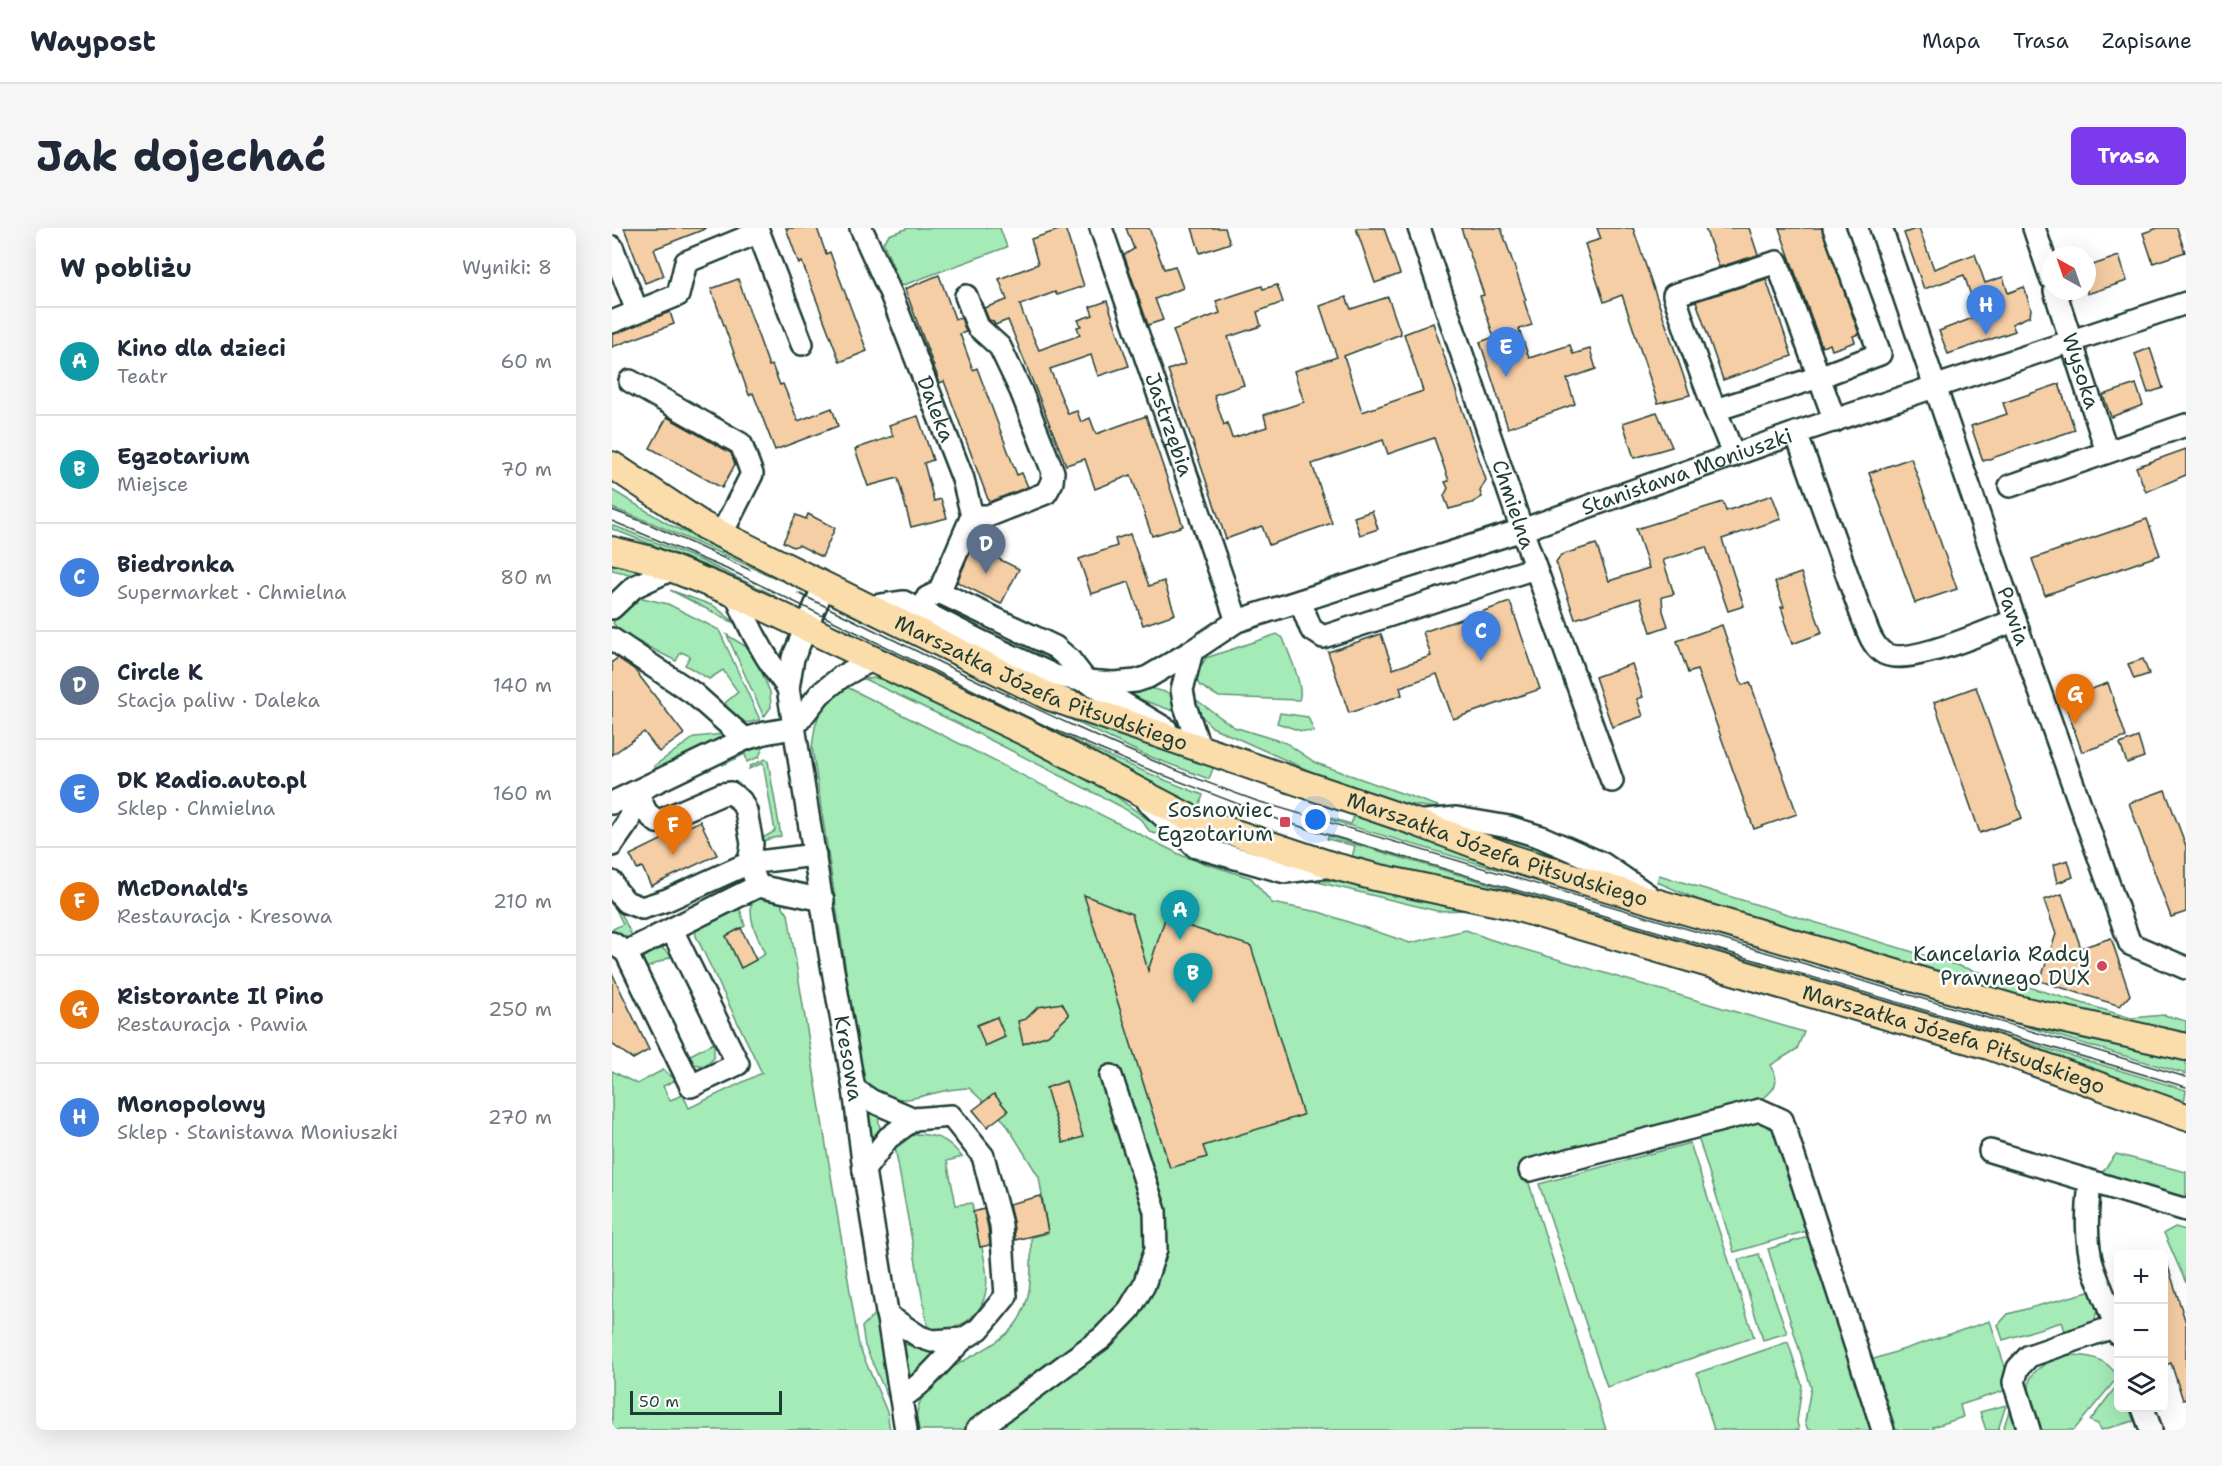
<!DOCTYPE html>
<html lang="pl">
<head>
<meta charset="utf-8">
<style>
  body { margin:0; font-family:"Shantell Sans",sans-serif; background:#f6f6f7; color:#1f2937 }
  .controls { position:absolute; right:18px; bottom:18px; display:grid; overflow:hidden; border-radius:9px; box-shadow:0 6px 24px #0002 }
  .controls button { width:54px; height:54px; display:grid; place-items:center; padding:0; border:0; border-bottom:2px solid #e0e1e3; background:#fff; color:#1f2937; font:30px sans-serif }
  .compass { position:absolute; left:1430px; top:18px; width:54px; height:54px; border-radius:50%; background:#fff; box-shadow:0 6px 24px #0002; rotate:320deg }
  .scale { position:absolute; left:18px; bottom:15px; width:152px; box-sizing:border-box; padding-left:6px; border:3px solid #1f3d34; border-top:0; font-size:16px; line-height:21px; white-space:nowrap; color:#1f3d34; -webkit-text-stroke:4px #fff; paint-order:stroke }
  .you { position:absolute; left:704px; top:592px; width:21px; height:21px; margin:-15px; border:4px solid #fff; border-radius:50%; background:#1a73e8; box-shadow:0 0 0 9px #1a73e833 }
  .badge { display:grid; place-items:center; width:39px; height:39px; border-radius:50%; background:#7c3aed; color:#fff; font-size:20px; font-weight:700 }
  .pin { position:absolute; translate:-50% -50px; filter:drop-shadow(0 2px 3px #0008) }
  .pin::after { content:''; position:absolute; top:32px; width:21px; height:18px; background:inherit; clip-path:polygon(0 0,100% 0,50% 100%) }
  .list { margin:0; padding:0; list-style:none }
  h2 { display:flex; justify-content:space-between; align-items:center; height:78px; margin:0; padding:0 24px; font-size:26px }
  h2 small { font-size:20px; font-weight:400; color:#747a83 }
  .list li { display:grid; grid-template-columns:39px 1fr auto; gap:18px; align-items:center; box-sizing:border-box; height:108px; padding:0 24px; border-top:2px solid #e0e1e3 }
  .list b { display:block; font-size:22px; white-space:nowrap }
  .list p { margin:0; font-size:20px; white-space:nowrap; color:#747a83 }
  .list em { font-size:20px; font-style:normal; color:#747a83 }
  .icon { flex:none; width:33px; height:33px; fill:none; stroke:currentColor; stroke-width:2; stroke-linecap:round; stroke-linejoin:round }
  .map { position:relative; flex:none; width:1574px; height:1202px; overflow:hidden; border-radius:9px }
  header { display:flex; align-items:center; gap:36px; box-sizing:border-box; height:84px; padding:0 30px; background:#fff; border-bottom:2px solid #e0e1e3 }
  header strong { font-size:28px }
  nav { display:flex; gap:33px; margin-inline-start:auto; font-size:21px }
  .intro { display:flex; align-items:center; justify-content:space-between; box-sizing:border-box; height:144px; padding:0 36px }
  h1 { margin:0; font-size:42px }
  .button { padding:15px 27px; border-radius:9px; background:#7c3aed; color:#fff; font-size:21px; font-weight:700 }
  main { display:flex; gap:36px; padding:0 36px }
  aside { flex:1; background:#fff; border-radius:9px; box-shadow:0 6px 24px #0002 }
  .map>svg:first-child { display:block }
</style>
</head>
<body>
<header>
<strong>Waypost</strong>
<nav><a>Mapa</a><a>Trasa</a><a>Zapisane</a></nav>
</header>
<div class="intro"><h1>Jak dojechać</h1><a class="button">Trasa</a></div>
<main>
<aside>
<h2>W pobliżu<small>Wyniki: 8</small></h2>
<ul class="list">
<li><span class="badge" style="background:#0f9aa8">A</span><div><b>Kino dla dzieci</b><p>Teatr</p></div><em>60 m</em></li>
<li><span class="badge" style="background:#0f9aa8">B</span><div><b>Egzotarium</b><p>Miejsce</p></div><em>70 m</em></li>
<li><span class="badge" style="background:#3f7fe0">C</span><div><b>Biedronka</b><p>Supermarket · Chmielna</p></div><em>80 m</em></li>
<li><span class="badge" style="background:#5c6f8a">D</span><div><b>Circle K</b><p>Stacja paliw · Daleka</p></div><em>140 m</em></li>
<li><span class="badge" style="background:#3f7fe0">E</span><div><b>DK Radio.auto.pl</b><p>Sklep · Chmielna</p></div><em>160 m</em></li>
<li><span class="badge" style="background:#e8710a">F</span><div><b>McDonald's</b><p>Restauracja · Kresowa</p></div><em>210 m</em></li>
<li><span class="badge" style="background:#e8710a">G</span><div><b>Ristorante Il Pino</b><p>Restauracja · Pawia</p></div><em>250 m</em></li>
<li><span class="badge" style="background:#3f7fe0">H</span><div><b>Monopolowy</b><p>Sklep · Stanisława Moniuszki</p></div><em>270 m</em></li>
</ul>
</aside>
<div class="map">
<svg width="1574" height="1202" viewBox="0 0 1574 1202">
  <rect width="100%" height="100%" fill="#fff"/>
  <filter id="ink" filterUnits="userSpaceOnUse"><feTurbulence type="fractalNoise" baseFrequency=".0167" numOctaves="2"/><feDisplacementMap in="SourceGraphic" scale="12" xChannelSelector="R" yChannelSelector="G"/><feConvolveMatrix kernelMatrix="1 2 1 2 8 2 1 2 1" color-interpolation-filters="sRGB"/></filter>
  <g filter="url(#ink)">
    <g fill="#a4ebb7" stroke="#629476" stroke-width="1.5">
      <polygon points="296,0 388,0 395,19 289,58 271,14 277,7"/>
      <polygon points="0,262 58,297 167,349 168,352 40,295 0,280"/>
      <polygon points="0,297 88,332 162,367 158,368 99,340 0,301"/>
      <polygon points="0,334 26,340 27,345 21,347 0,342"/>
      <polygon points="58,362 102,378 126,397"/>
      <polygon points="26,369 56,376 107,402 148,492 134,495 117,482 113,475 126,464 111,442 97,451 73,437 78,428 69,424 64,433 9,405 1,395 8,381"/>
      <polygon points="240,385 458,489 602,538 597,551 531,526 237,386"/>
      <path d="M229,400C349,457 467,520 591,567L587,579L586,580L231,404Z"/>
      <path d="M665,406L671,410C676,424 693,460 687,472L607,469L587,457L583,447L594,430Z"/>
      <polygon points="115,407 141,423 158,464 159,479 152,489"/>
      <path d="M264,450L285,455L480,551L553,604C536,609 538,602 529,592C524,587 514,582 508,578L345,495L252,451Z"/>
      <path d="M231,457L573,629L639,650L660,675L707,684L798,715L854,702L877,711L1192,804L1185,821L1159,837C1171,858 1159,865 1142,877L910,933L994,1202H307C306,1196 304,1189 305,1184C313,1138 376,1130 402,1098C422,1074 419,1038 419,1009L436,1005L427,949L393,894L357,860C311,860 286,891 250,849L200,519L203,499L210,477Z"/>
      <polygon points="531,458 561,466 564,481 561,483 503,462"/>
      <path d="M579,468L622,499L674,515L704,535L837,582L794,576L738,561L600,499C590,489 582,481 579,468Z"/>
      <polygon points="668,485 696,489 702,504 689,503 665,495"/>
      <polygon points="111,506 112,511 45,542 42,540 42,538 83,509"/>
      <polygon points="144,519 151,519 147,529 135,534 133,526 111,537 110,535"/>
      <polygon points="153,531 156,533 169,608 150,613 149,611 163,603 151,535 137,541 138,538"/>
      <polygon points="743,584 1574,831 1574,846 712,590 712,588 739,596"/>
      <polygon points="852,595 948,623 986,644 919,624 854,601"/>
      <polygon points="716,608 1574,862 1572,875 711,623 711,621 740,629 743,618 715,611"/>
      <polygon points="1047,647 1519,790 1552,787 1574,793 1574,808 1413,771 1110,682 1045,654"/>
      <polygon points="697,652 738,654 854,679 856,682 825,683"/>
      <polygon points="0,666 21,710 11,713 0,707 1,701 11,696 0,673"/>
      <path d="M157,670L167,673L176,686L247,1118L275,1184L278,1202H0V843L25,856L51,842L64,852L51,858L58,872L71,867L77,880L150,845L84,708L83,699L120,680L128,681L133,698L114,708L129,740L153,726C145,707 136,693 140,672Z"/>
      <path d="M41,720L51,721L60,728L31,742C29,731 32,727 41,720Z"/>
      <polygon points="102,815 102,830 94,838 81,836 74,829"/>
      <polygon points="255,883 266,888 269,907 258,914"/>
      <polygon points="1145,894 1154,896 1164,904 1198,1002 1122,1024 1086,909"/>
      <path d="M307,906C328,908 337,912 350,929L335,933L344,977L360,975C364,1012 394,1066 355,1093C343,1101 329,1103 316,1101L282,914L291,909Z"/>
      <polygon points="1078,915 1142,1109 995,1159 927,956"/>
      <polygon points="1504,926 1574,944 1574,974 1486,950"/>
      <polygon points="1563,999 1574,1002 1574,1055 1552,1005"/>
      <polygon points="1199,1008 1261,1202 1196,1202 1193,1194 1199,1159 1156,1021"/>
      <polygon points="1147,1026 1175,1105 1151,1112 1126,1032"/>
      <polygon points="1480,1063 1485,1082 1482,1095 1455,1109 1450,1094 1391,1112 1386,1097 1396,1086"/>
      <polygon points="264,1084 280,1179 253,1118 250,1099"/>
      <polygon points="1378,1093 1395,1145 1395,1162 1348,1177 1351,1189 1321,1199 1322,1202 1281,1202 1259,1132"/>
      <polygon points="1176,1114 1190,1157 1185,1194 1187,1202 1102,1202 1085,1145"/>
      <polygon points="292,1116 325,1125 301,1150 297,1151 295,1149 290,1120"/>
      <path d="M1456,1127C1477,1127 1495,1130 1506,1149L1462,1202H1427C1414,1158 1405,1143 1456,1127Z"/>
      <polygon points="1506,1156 1506,1180 1517,1180 1522,1193 1489,1202 1486,1196 1478,1193"/>
      <polygon points="1394,1177 1386,1202 1374,1202 1368,1184"/>
      <polygon points="1399,1177 1407,1202 1391,1202"/>
    </g>
    <g fill="#f5cea5" stroke="#1f3d34" stroke-width="1.5">
      <polygon points="12,0 93,0 93,1 42,21 52,48 33,55"/>
      <polygon points="174,0 205,0 214,26 218,24 223,38 255,123 228,134 190,34 187,36"/>
      <polygon points="453,0 472,58 445,67 443,64 408,77 411,86 427,122 468,107 465,99 469,98 466,92 481,87 478,79 495,73 517,138 486,148 479,127 438,141 456,186 465,183 469,194 478,190 484,206 534,188 571,298 540,308 519,247 483,261 473,231 454,237 396,92 383,97 381,93 377,92 372,80 395,72 387,51 426,36 419,11"/>
      <polygon points="514,0 537,0 552,41 563,38 571,60 543,71 551,92 536,97 512,27 522,21"/>
      <polygon points="580,0 613,0 618,15 588,25"/>
      <polygon points="744,0 772,0 788,46 763,55"/>
      <polygon points="849,0 889,0 914,72 912,73 920,97 907,101 917,130 958,117 961,126 978,121 984,141 955,151 963,176 896,200 868,114 882,109 868,68 872,67"/>
      <polygon points="985,0 1021,0 1078,167 1046,175 1010,67 992,74 973,16 989,11"/>
      <polygon points="1093,0 1137,0 1146,27 1107,39"/>
      <polygon points="1167,0 1210,0 1247,106 1241,108 1243,114 1220,122 1218,116 1210,119"/>
      <polygon points="1307,0 1322,41 1363,26 1373,55 1391,49 1396,65 1412,59 1419,81 1418,88 1400,96 1403,103 1336,126 1327,103 1366,88 1352,47 1312,61 1292,5"/>
      <polygon points="1546,0 1565,0 1573,24 1541,35 1531,5"/>
      <polygon points="1507,28 1515,53 1475,66 1475,39"/>
      <polygon points="327,47 343,91 349,89 354,104 348,106 361,142 365,140 405,247 410,245 416,259 377,274 332,153 328,155 293,61"/>
      <polygon points="126,51 157,138 160,137 168,157 171,156 186,193 220,180 226,198 163,222 141,165 137,167 99,61"/>
      <polygon points="1154,51 1180,128 1111,152 1084,73"/>
      <polygon points="665,57 671,74 645,84 649,98 616,109 632,157 602,167 612,197 615,195 620,210 655,199 652,187 692,174 682,143 725,129 708,78 734,69 739,81 776,69 789,106 732,128 750,184 811,163 792,106 821,95 874,252 868,263 870,269 860,275 837,281 832,268 836,260 833,254 837,253 822,210 776,226 771,212 700,236 720,295 657,317 650,298 614,311 556,142 573,136 561,102 608,85 604,73 650,58 651,61"/>
      <polygon points="58,84 62,96 0,119 0,106"/>
      <polygon points="1538,120 1551,160 1536,165 1523,126"/>
      <polygon points="1447,156 1463,202 1371,233 1359,198 1395,186 1391,175"/>
      <polygon points="1524,156 1531,177 1499,189 1491,167"/>
      <polygon points="1045,184 1060,219 1022,230 1011,195"/>
      <polygon points="306,188 321,232 312,235 322,273 329,271 335,290 299,299 286,250 256,258 243,221 281,208 277,197"/>
      <polygon points="55,189 119,225 123,236 110,260 38,220"/>
      <polygon points="1574,221 1574,247 1534,264 1524,239"/>
      <polygon points="1299,230 1345,361 1303,375 1257,245"/>
      <polygon points="1160,267 1169,291 1110,311 1132,378 1116,383 1094,319 1051,332 1062,366 1050,369 1051,383 1056,398 1039,404 1028,370 963,391 944,334 949,327 984,316 997,353 1037,340 1024,301 1111,274 1114,283"/>
      <polygon points="760,283 766,301 748,307 742,289"/>
      <polygon points="196,286 223,300 210,329 187,317 181,319 171,314 184,287 194,291"/>
      <polygon points="1535,291 1548,327 1433,367 1420,331"/>
      <polygon points="518,306 537,358 552,353 563,386 531,397 517,354 479,366 467,331 505,318 503,311"/>
      <polygon points="361,318 407,341 389,376 345,354"/>
      <polygon points="1189,345 1210,405 1180,416 1172,392 1173,391 1169,379 1172,379 1163,354"/>
      <polygon points="898,374 928,461 841,491 825,446 788,459 790,467 737,485 716,424 769,406 781,441 819,428 811,404"/>
      <polygon points="1110,397 1130,457 1138,454 1185,586 1142,601 1085,442 1076,445 1065,413"/>
      <polygon points="6,430 23,442 72,506 47,524 32,504 0,527 0,434"/>
      <polygon points="1531,431 1537,446 1522,451 1516,436"/>
      <polygon points="1020,436 1031,469 1025,471 1031,488 1000,499 983,449"/>
      <polygon points="1496,455 1514,509 1470,524 1455,481 1458,480 1455,470"/>
      <polygon points="1364,459 1410,590 1368,605 1322,474"/>
      <polygon points="1526,509 1532,529 1515,535 1508,516"/>
      <polygon points="1553,562 1574,618 1574,684 1559,689 1517,575"/>
      <polygon points="88,593 105,627 39,658 30,639 25,641 18,627"/>
      <polygon points="1456,632 1461,649 1445,655 1441,637"/>
      <polygon points="1450,666 1469,720 1499,710 1518,767 1508,778 1428,753 1444,706 1432,672"/>
      <polygon points="472,667 520,686 536,743 553,691 639,718 691,887 591,918 595,929 558,940"/>
      <polygon points="129,700 144,732 129,740 114,708"/>
      <polygon points="0,745 37,822 21,831 0,816"/>
      <polygon points="450,775 457,787 436,807 411,816 406,793 414,791 426,779"/>
      <polygon points="385,789 393,809 373,818 365,797"/>
      <polygon points="454,853 471,909 451,915 434,860"/>
      <polygon points="382,866 396,883 375,899 361,882"/>
      <polygon points="429,968 436,1004 403,1012 401,994 397,976"/>
      <polygon points="372,981 376,999 378,1017 368,1019 361,984"/>
      <polygon points="1551,1035 1555,1035 1574,1095 1574,1171 1571,1172 1559,1135 1551,1138"/>
    </g>
    <g fill="none" stroke-linecap="round" stroke-linejoin="round">
      <defs>
        <g id="minor">
          <polyline points="145,0 190,116"/>
          <path id="s1" d="M249,0L279,66L351,251L360,288L327,364"/>
          <path id="s2" d="M489,0L625,393"/>
          <path id="s3" d="M807,0L910,302L1000,553"/>
          <path id="s4" d="M1269,0L1412,419L1518,716L1574,740"/>
          <polyline points="1422,0 1439,50"/>
          <polyline points="0,19 25,83"/>
          <path id="s5" d="M1443,63L1495,224"/>
          <polyline points="354,68 366,99 388,119 409,163 441,244 440,254 434,265 376,288 360,288"/>
          <polyline points="0,94 66,67 74,34 145,5"/>
          <polyline points="18,153 129,216 140,246 109,307"/>
          <polyline points="1103,182 1207,149 1268,126 1222,0"/>
          <path d="M1184,205L1250,388C1255,400 1259,416 1270,424C1291,441 1378,402 1403,392"/>
          <path d="M1121,228C1116,210 1108,196 1102,179C1087,143 1075,105 1062,67L1165,34L1223,193"/>
          <polyline points="1398,258 1574,197"/>
          <path id="s6" d="M212,358L181,430L176,460L217,720L242,861L252,942L294,1202"/>
          <path d="M124,366C136,400 154,431 176,460"/>
          <polyline points="315,370 327,364 443,419 457,431 474,453 554,501"/>
          <polyline points="688,373 699,401 711,409 923,340"/>
          <path id="s7" d="M256,379L292,374L368,413L443,448L474,453L502,455L524,453L536,449L580,423L625,393L910,302L1184,205L1574,75"/>
          <polyline points="0,380 22,359 60,341"/>
          <polyline points="0,411 81,465 133,511"/>
          <polyline points="580,423 570,462 573,478 588,521"/>
          <polyline points="25,564 34,584 45,594 110,566 119,565 129,573 134,583 140,616 137,635 146,658"/>
          <polyline points="536,574 584,619 673,644 720,638"/>
          <polyline points="0,575 133,511 153,505 181,500 208,466 229,449 261,431"/>
          <polyline points="803,594 844,590 897,599 929,609 991,636 1036,667"/>
          <polyline points="0,617 16,594 25,564"/>
          <polyline points="0,654 3,661 14,674 30,680 55,672 137,635 203,627"/>
          <polyline points="0,715 14,724 79,858 126,836 60,702"/>
          <polyline points="14,724 146,658 211,672"/>
          <polyline points="242,861 260,873 302,891"/>
          <polyline points="1378,923 1574,982"/>
          <polyline points="252,942 276,910 302,891 339,888 371,928 389,997 394,1068 367,1101 351,1111 320,1113 308,1109 275,1087"/>
          <polyline points="918,942 1148,882 1170,892 1271,1202"/>
          <path d="M1478,955C1475,982 1473,1012 1481,1039C1489,1062 1499,1083 1506,1106"/>
          <path d="M289,1170C313,1155 331,1131 351,1111"/>
          <polyline points="1531,1180 1539,1202"/>
          <polyline points="365,1202 490,1110 517,1082 532,1057 544,1021 543,983 499,848"/>
          <polyline points="1417,1202 1402,1154 1406,1140 1417,1128 1504,1098"/>
        </g>
        <g id="major">
          <path id="s8" d="M0,237L92,298L438,469L803,594L902,631L969,652L1405,781L1574,819"/>
          <path id="s9" d="M0,322L36,331L124,366L415,505L578,590L722,638L763,649L896,677L1377,818L1574,889"/>
        </g>
      </defs>
      <use href="#minor" stroke="#1f3d34" stroke-width="26"/>
      <use href="#major" stroke="#1f3d34" stroke-width="30"/>
      <use href="#minor" stroke="#fff" stroke-width="21"/>
      <use href="#major" stroke="#faddab" stroke-width="26"/>
      <g stroke="#1f3d34" stroke-width="1.5">
        <polyline points="0,282 37,296 138,342"/>
        <polyline points="0,293 124,345 434,498 520,535 673,594 1574,859"/>
        <path d="M186,365C337,438 487,517 645,573L1574,849"/>
      </g>
    </g>
  </g>
  <g fill="#d1495b" stroke="#fff" stroke-width="2">
    <rect x="667" y="588" width="12" height="12" rx="3"/>
    <circle cx="1490" cy="738" r="6"/>
  </g>
  <g text-anchor="middle" dominant-baseline="central" stroke-width="5" stroke-linejoin="round" paint-order="stroke">
    <g font-size="21" fill="#1f3d34" stroke="#fff">
      <text stroke="none"><textPath href="#s5" startOffset="84">Wysoka</textPath></text>
      <text stroke="none"><textPath href="#s1" startOffset="196">Daleka</textPath></text>
      <text stroke="none"><textPath href="#s2" startOffset="208">Jastrzębia</textPath></text>
      <text stroke="none"><textPath href="#s7" startOffset="878">Stanisława Moniuszki</textPath></text>
      <text stroke="none"><textPath href="#s3" startOffset="292">Chmielna</textPath></text>
      <text stroke="none"><textPath href="#s4" startOffset="410">Pawia</textPath></text>
      <text stroke="none"><textPath href="#s8" startOffset="483">Marszałka Józefa Piłsudskiego</textPath></text>
      <text stroke="none"><textPath href="#s8" startOffset="969">Marszałka Józefa Piłsudskiego</textPath></text>
      <text stroke="none"><textPath href="#s9" startOffset="1434">Marszałka Józefa Piłsudskiego</textPath></text>
      <text stroke="none"><textPath href="#s6" startOffset="484">Kresowa</textPath></text>
    </g>
    <g font-size="21" fill="#1f3d34" stroke="#fff" text-anchor="end">
      <text x="661" y="582">Sosnowiec<tspan x="661" dy="24">Egzotarium</tspan></text>
      <text x="1478" y="726">Kancelaria Radcy<tspan x="1478" dy="24">Prawnego DUX</tspan></text>
    </g>
  </g>
</svg>
<div class="controls">
<button>+</button>
<button>−</button>
<button><svg class="icon" aria-label="layers" viewBox="0 0 24 24"><path d="M12 4l9 5-9 5-9-5zM3 14l9 5 9-5"/></svg></button>
</div>
<svg class="compass" viewBox="-18 -18 36 36"><path d="M0-13l5 13h-10z" fill="#e53935"/><path d="M0 13l5-13h-10z" fill="#747a83"/></svg>
<div class="scale">50 m</div>
<div class="you"></div>
<div class="pin badge" style="left:568px;top:712px;background:#0f9aa8">A</div>
<div class="pin badge" style="left:581px;top:775px;background:#0f9aa8">B</div>
<div class="pin badge" style="left:869px;top:433px;background:#3f7fe0">C</div>
<div class="pin badge" style="left:374px;top:346px;background:#5c6f8a">D</div>
<div class="pin badge" style="left:894px;top:149px;background:#3f7fe0">E</div>
<div class="pin badge" style="left:61px;top:627px;background:#e8710a">F</div>
<div class="pin badge" style="left:1463px;top:496px;background:#e8710a">G</div>
<div class="pin badge" style="left:1374px;top:107px;background:#3f7fe0">H</div>
</div>
</main>
</body>
</html>
